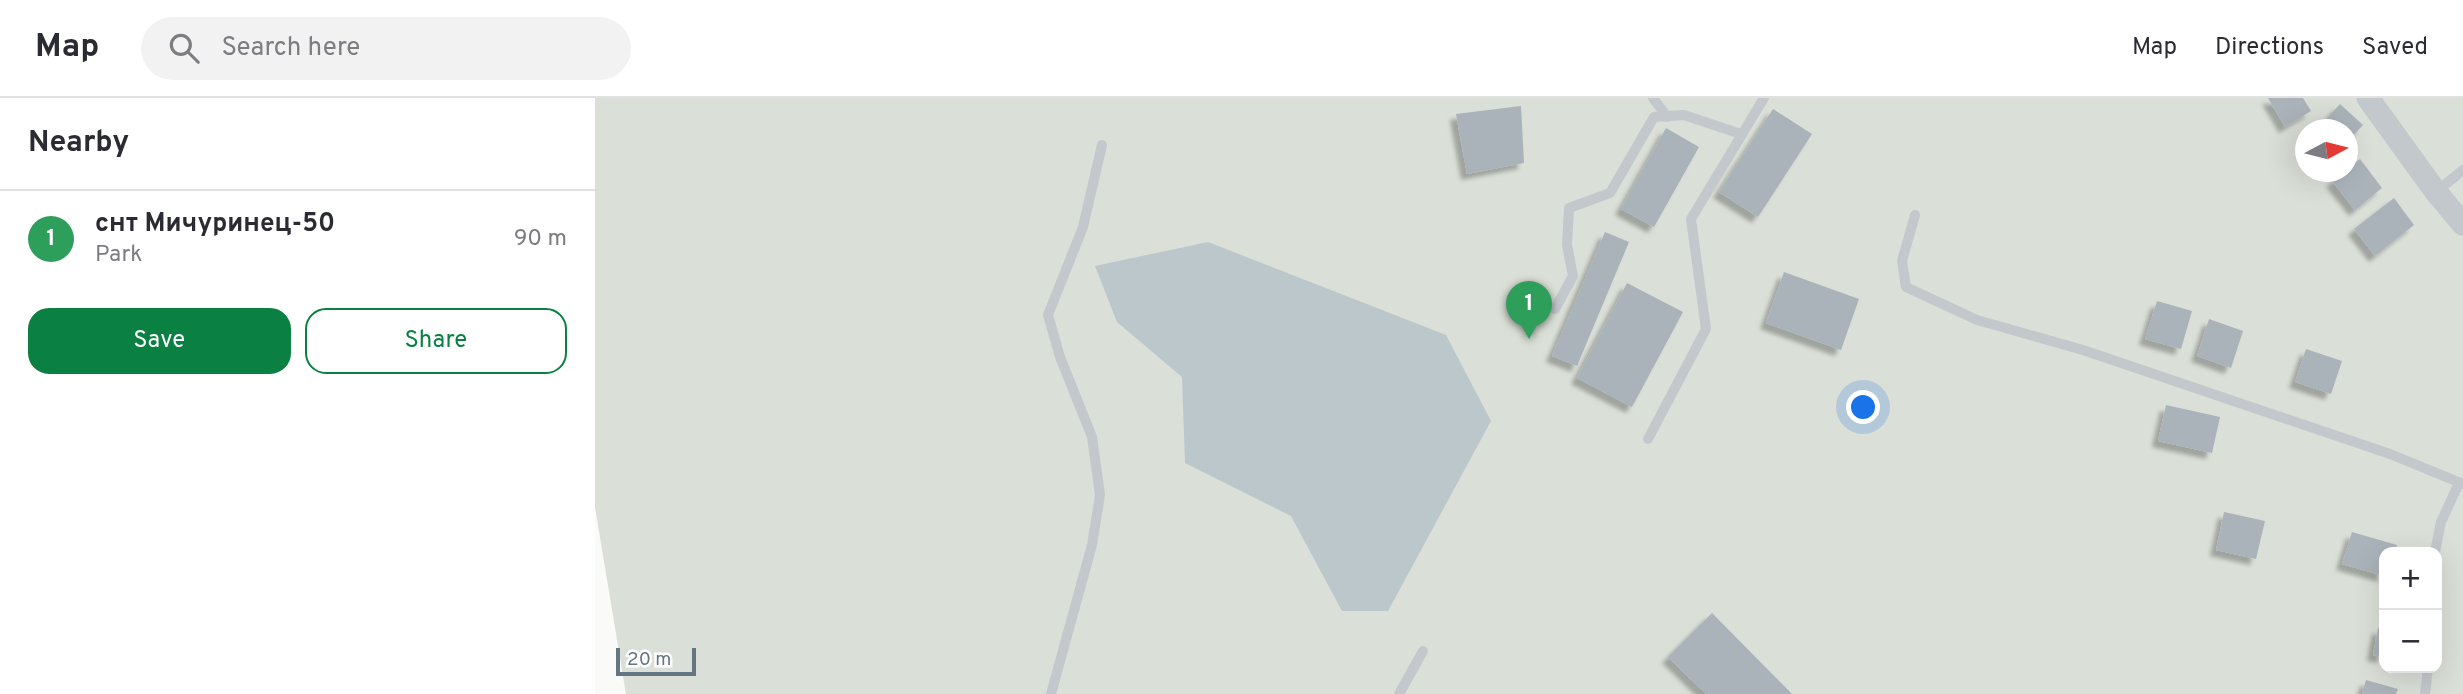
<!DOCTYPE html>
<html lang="en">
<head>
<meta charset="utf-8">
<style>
  body { margin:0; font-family:Overpass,sans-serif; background:#f2f2f3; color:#2b2b33 }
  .controls { position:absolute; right:21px; bottom:21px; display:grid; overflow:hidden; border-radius:14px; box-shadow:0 7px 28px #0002 }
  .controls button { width:63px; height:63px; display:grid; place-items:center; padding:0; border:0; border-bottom:2px solid #e1e1e2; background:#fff; color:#2b2b33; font:35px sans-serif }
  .compass { position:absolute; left:1700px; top:21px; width:63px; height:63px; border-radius:50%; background:#fff; box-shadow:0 7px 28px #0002; rotate:83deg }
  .scale { position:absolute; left:21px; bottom:18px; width:80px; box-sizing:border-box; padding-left:7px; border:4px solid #657683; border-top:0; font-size:19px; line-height:24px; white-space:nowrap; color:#657683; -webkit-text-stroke:5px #fff; paint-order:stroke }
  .you { position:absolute; left:1269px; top:310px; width:24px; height:24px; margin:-18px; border:5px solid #fff; border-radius:50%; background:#1a73e8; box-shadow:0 0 0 10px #1a73e833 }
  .badge { display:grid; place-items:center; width:46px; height:46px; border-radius:50%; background:#0b8043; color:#fff; font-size:23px; font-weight:700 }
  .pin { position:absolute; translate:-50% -58px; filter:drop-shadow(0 2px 4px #0008) }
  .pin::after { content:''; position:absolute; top:37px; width:24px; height:21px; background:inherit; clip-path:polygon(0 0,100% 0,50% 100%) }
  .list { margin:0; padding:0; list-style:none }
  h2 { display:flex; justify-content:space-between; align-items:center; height:91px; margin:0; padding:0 28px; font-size:30px }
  h2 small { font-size:23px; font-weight:400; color:#7c7c81 }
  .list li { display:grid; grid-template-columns:46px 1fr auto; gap:21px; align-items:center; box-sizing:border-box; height:98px; padding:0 28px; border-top:2px solid #e1e1e2 }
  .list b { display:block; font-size:26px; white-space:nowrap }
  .list p { margin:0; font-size:23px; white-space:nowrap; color:#7c7c81 }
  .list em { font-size:23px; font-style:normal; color:#7c7c81 }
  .actions { display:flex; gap:14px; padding:21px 28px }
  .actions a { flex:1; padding:16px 0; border:2px solid #0b8043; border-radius:21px; text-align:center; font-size:24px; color:#0b8043 }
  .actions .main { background:#0b8043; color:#fff }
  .icon { flex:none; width:38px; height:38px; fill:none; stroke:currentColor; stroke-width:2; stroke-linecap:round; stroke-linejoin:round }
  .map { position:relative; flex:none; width:1868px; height:596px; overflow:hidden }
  header { display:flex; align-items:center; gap:42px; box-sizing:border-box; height:98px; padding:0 35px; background:#fff; border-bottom:2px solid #e1e1e2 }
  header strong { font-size:33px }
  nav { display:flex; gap:38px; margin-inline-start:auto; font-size:24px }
  .search { width:490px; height:63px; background:#f2f2f3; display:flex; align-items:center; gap:18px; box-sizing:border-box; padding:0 24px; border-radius:38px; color:#7c7c81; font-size:26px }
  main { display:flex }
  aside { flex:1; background:#fff }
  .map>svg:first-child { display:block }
</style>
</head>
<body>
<header>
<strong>Map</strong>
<div class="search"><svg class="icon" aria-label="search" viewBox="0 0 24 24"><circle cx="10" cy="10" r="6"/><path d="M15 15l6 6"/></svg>Search here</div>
<nav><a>Map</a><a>Directions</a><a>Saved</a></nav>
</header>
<main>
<aside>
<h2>Nearby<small></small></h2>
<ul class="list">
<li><span class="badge" style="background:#2e9e5b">1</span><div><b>снт Мичуринец-50</b><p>Park</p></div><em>90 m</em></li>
</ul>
<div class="actions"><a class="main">Save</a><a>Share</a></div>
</aside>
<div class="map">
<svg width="1868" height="596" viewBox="0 0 1868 596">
  <defs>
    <filter id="shadow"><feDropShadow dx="-6" dy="6" stdDeviation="2" flood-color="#0004"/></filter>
  </defs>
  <rect width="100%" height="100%" fill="#fafaf8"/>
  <path fill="#dadfd7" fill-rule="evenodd" d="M0,0H1868V596H31L0,409ZM1710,32H1752V74H1710ZM1789,454H1842V570H1789Z"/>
  <polygon fill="#bbc7cb" points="613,144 851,237 896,323 793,513 747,513 696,418 590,365 587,279 522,224 500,168"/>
  <g fill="#aab3b9" filter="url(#shadow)">
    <polygon points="1673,0 1708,0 1716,13 1690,29"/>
    <polygon points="1745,6 1768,27 1752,44 1752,32 1731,32 1726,27"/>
    <polygon points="926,8 929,65 872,76 861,16"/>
    <polygon points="1178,11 1217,36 1163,119 1124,94"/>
    <polygon points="1071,30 1104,49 1059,129 1026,111"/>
    <polygon points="1765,61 1787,90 1760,112 1737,83"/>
    <polygon points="1799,100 1819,127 1780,158 1759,131"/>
    <polygon points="1010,134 1034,144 982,268 957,258"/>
    <polygon points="1189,174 1264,201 1246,252 1171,225"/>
    <polygon points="1032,185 1088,214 1037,309 982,280"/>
    <polygon points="1562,203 1597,213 1586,251 1550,241"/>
    <polygon points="1614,221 1648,233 1636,270 1602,258"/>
    <polygon points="1711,251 1747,263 1736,296 1700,284"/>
    <polygon points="1571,307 1625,319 1617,355 1563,343"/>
    <polygon points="1629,414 1670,423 1661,461 1621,452"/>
    <polygon points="1757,434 1802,447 1799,454 1789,454 1789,478 1747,466"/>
    <polygon points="1117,515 1197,596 1111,596 1073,559"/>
    <polygon points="1783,530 1789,531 1789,559 1778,557"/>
    <polygon points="1771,582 1803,591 1801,596 1767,596"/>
  </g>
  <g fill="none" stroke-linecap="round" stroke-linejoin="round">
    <g stroke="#c3c8cc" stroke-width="10">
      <polyline points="1058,0 1072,19"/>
      <polyline points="1841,94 1868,72"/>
      <polyline points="1320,117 1307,163 1311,189 1382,222 1488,252 1795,356 1868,386"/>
      <polyline points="960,211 978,178 972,147 974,110 1015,95 1059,19 1089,17 1146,36"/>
      <polyline points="1053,341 1111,231 1096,121 1169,0"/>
      <polyline points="1840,454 1846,424 1863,387"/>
      <polyline points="456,596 497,447 505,397 497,339 465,259 453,217 488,129 507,47"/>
      <polyline points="804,596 828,553"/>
      <polyline points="1830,596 1833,570"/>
    </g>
    <polyline stroke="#c3c8cc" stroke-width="23" points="1773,0 1841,94 1868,126"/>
  </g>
</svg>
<div class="controls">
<button>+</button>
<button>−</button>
</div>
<svg class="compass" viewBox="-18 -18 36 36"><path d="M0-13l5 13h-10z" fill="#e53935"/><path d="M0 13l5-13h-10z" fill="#7c7c81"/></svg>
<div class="scale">20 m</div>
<div class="you"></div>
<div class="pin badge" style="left:934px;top:241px;background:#2e9e5b">1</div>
</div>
</main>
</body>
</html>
